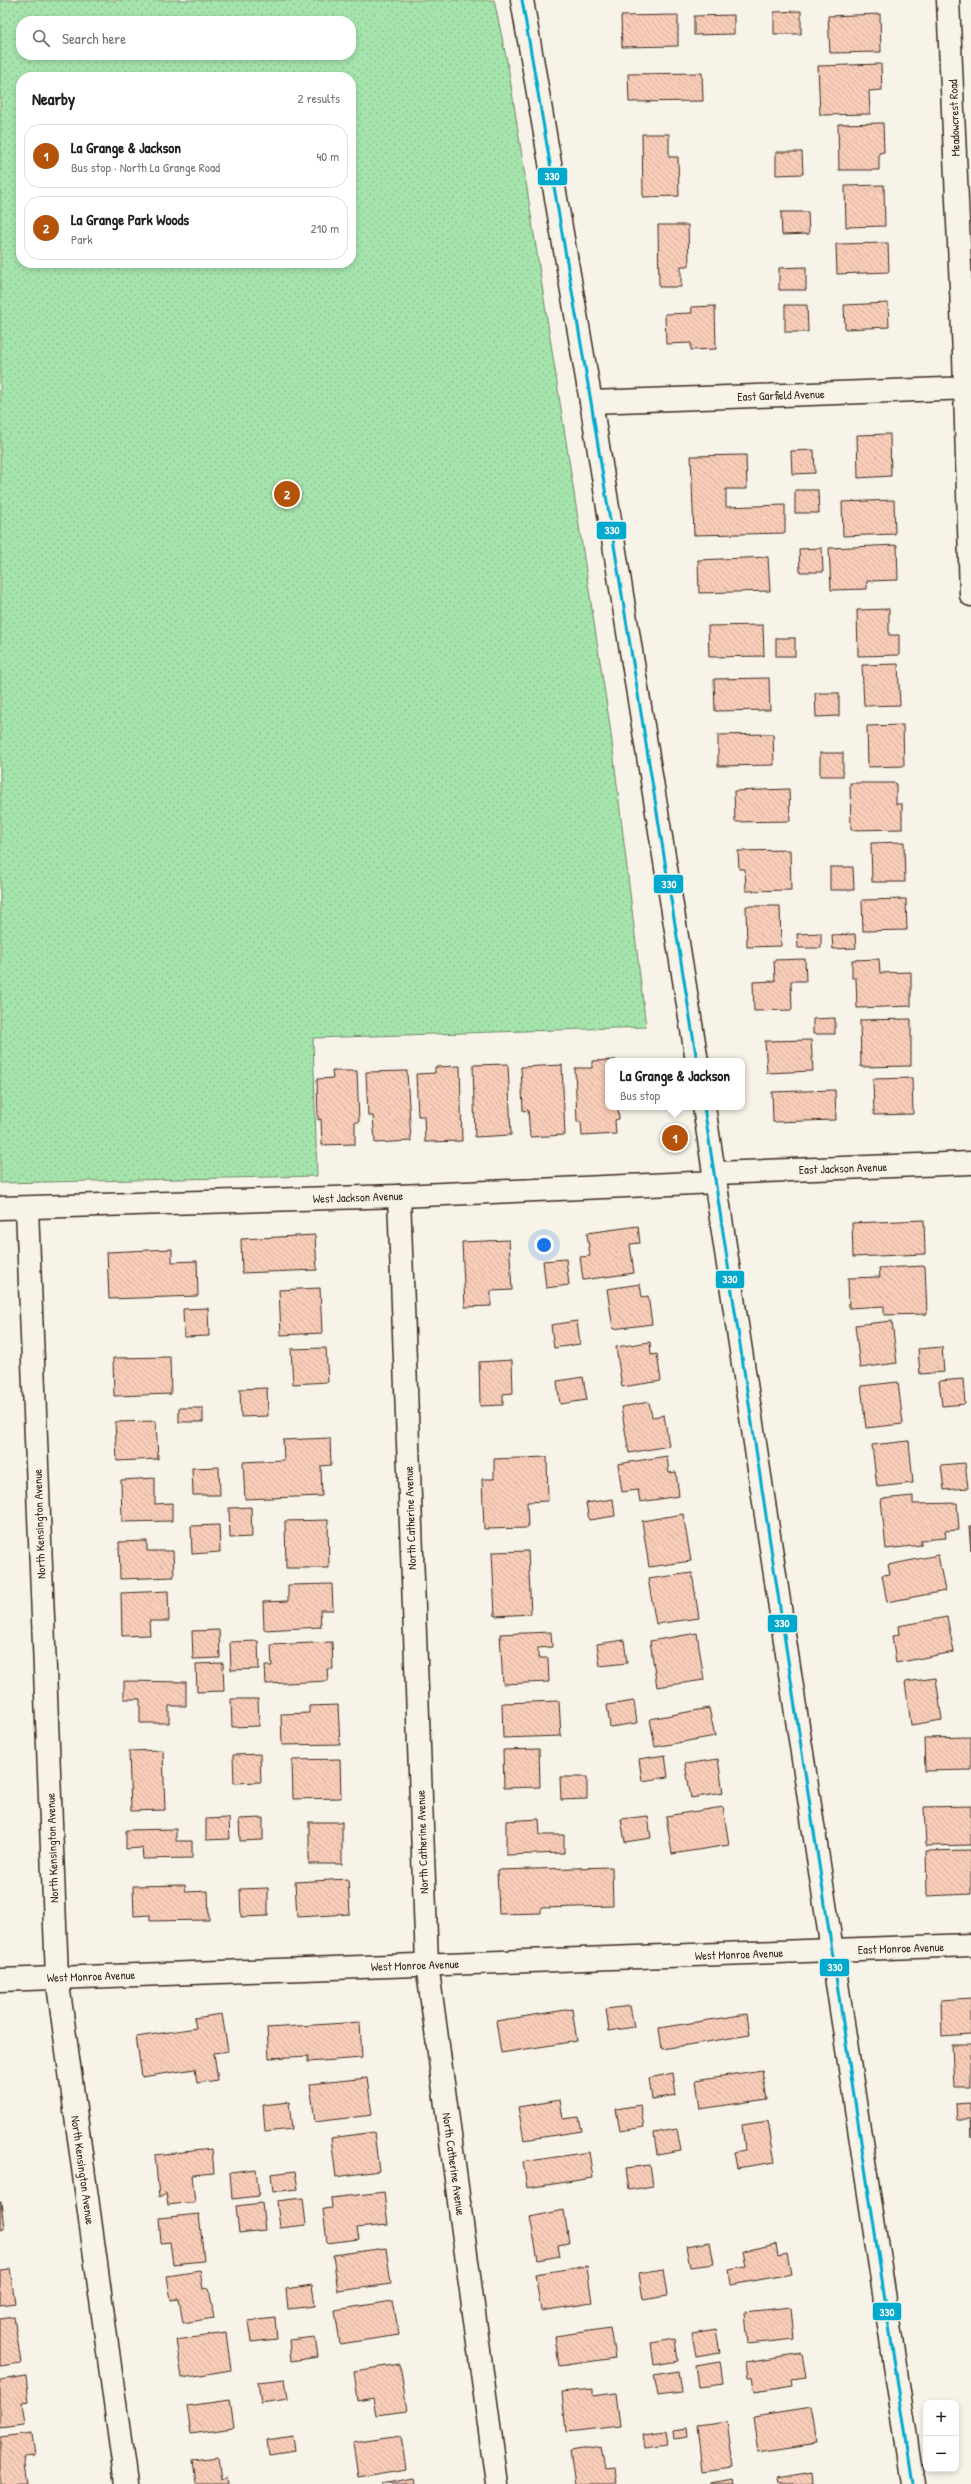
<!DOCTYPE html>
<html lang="en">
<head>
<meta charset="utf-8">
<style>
  body { margin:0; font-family:"Patrick Hand",sans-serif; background:#f6f6f6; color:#202124 }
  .controls { position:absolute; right:12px; bottom:12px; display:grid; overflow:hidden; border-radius:8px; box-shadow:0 2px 6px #0003 }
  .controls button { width:36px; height:36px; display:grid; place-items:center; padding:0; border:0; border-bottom:1px solid #e0e0e0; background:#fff; color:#202124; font:20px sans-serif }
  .you { position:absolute; left:544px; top:1245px; width:14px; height:14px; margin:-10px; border:3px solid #fff; border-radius:50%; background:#1a73e8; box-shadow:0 0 0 6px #1a73e833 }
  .badge { display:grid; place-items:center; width:26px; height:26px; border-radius:50%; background:#b45309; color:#fff; font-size:13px; font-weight:700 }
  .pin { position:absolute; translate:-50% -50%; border:2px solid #fff; box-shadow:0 1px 4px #0006 }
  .popup { position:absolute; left:605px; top:1058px; width:140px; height:52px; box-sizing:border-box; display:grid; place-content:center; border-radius:8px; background:#fff; filter:drop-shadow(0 1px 3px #0005); font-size:13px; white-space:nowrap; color:#757577 }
  .popup b { font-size:15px; color:#202124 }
  .popup::after { content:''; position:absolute; left:50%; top:100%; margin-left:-8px; border:8px solid transparent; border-top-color:#fff }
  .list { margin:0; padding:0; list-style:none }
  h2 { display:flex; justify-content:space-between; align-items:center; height:52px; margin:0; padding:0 16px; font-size:17px }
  h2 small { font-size:13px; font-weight:400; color:#757577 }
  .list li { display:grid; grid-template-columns:26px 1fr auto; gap:12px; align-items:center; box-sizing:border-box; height:64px; margin:0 8px 8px; padding:0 8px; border:1px solid #e0e0e0; border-radius:16px }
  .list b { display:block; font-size:15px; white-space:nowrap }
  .list p { margin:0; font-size:13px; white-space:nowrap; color:#757577 }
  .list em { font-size:13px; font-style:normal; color:#757577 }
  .icon { flex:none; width:22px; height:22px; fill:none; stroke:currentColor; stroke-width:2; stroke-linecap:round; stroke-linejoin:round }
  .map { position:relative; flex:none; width:971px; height:2484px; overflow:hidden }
  .search { position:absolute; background:#fff; box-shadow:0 2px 6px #0003; left:16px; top:16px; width:340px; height:44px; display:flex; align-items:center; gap:10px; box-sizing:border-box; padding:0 14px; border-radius:16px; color:#757577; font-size:15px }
  .panel { position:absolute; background:#fff; box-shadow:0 2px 6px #0003; left:16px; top:72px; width:340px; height:196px; border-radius:16px }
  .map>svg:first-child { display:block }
</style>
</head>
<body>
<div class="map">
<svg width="971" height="2484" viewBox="0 0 971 2484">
  <defs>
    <pattern id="park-dots" width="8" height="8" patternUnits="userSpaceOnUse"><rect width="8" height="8" fill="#a5e4ac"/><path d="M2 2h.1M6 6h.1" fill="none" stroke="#8fc494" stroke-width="1.8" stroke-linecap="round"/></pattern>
    <pattern id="building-back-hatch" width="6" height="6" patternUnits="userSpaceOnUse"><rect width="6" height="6" fill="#f8cdb9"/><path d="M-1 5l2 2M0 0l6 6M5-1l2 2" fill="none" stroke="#d6b09f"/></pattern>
  </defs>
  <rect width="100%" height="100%" fill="#f7f3e8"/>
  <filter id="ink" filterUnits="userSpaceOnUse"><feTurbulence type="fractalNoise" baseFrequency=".025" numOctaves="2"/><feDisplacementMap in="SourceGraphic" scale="8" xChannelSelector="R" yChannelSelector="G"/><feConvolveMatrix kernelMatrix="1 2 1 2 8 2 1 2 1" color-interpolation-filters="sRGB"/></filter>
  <g filter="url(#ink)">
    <path fill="url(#park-dots)" stroke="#708765" fill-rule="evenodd" d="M0,0H494L508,66L610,726L646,1027L313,1038L317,1176L0,1183ZM21,21H351V55H21ZM21,77H351V263H21Z"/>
    <g fill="url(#building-back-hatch)" stroke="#3b2a1e">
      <polygon points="801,11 801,34 774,34 774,12"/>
      <polygon points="880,14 881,52 830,53 828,16"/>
      <polygon points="678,15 678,46 622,47 621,16"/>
      <polygon points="734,15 734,34 694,35 694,16"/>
      <polygon points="881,64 882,90 869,91 870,114 820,115 818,66"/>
      <polygon points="702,73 703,101 629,102 628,74"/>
      <polygon points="883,123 884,152 879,153 879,170 839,170 838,124"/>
      <polygon points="642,134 669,134 669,157 678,157 679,196 643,197"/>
      <polygon points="776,152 802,152 803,174 776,175"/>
      <polygon points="884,185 885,226 846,227 845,186"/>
      <polygon points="781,212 808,212 809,234 782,235"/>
      <polygon points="658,225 688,225 689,266 681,266 681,287 659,287"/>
      <polygon points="888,243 889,272 837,274 836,244"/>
      <polygon points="806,267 806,290 779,290 779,268"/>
      <polygon points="888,303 889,327 845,329 844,305"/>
      <polygon points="785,305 807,305 808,332 785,332"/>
      <polygon points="715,306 716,349 691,350 691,343 666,344 665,314 692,313 691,307"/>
      <polygon points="890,434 891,476 858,478 857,435"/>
      <polygon points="814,450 815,473 792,474 791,451"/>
      <polygon points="746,455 747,489 726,489 726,507 785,505 785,533 694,535 691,456"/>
      <polygon points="795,490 818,490 819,513 795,513"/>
      <polygon points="894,500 895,534 843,536 842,502"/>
      <polygon points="897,545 898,580 867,581 867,589 831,590 829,548"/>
      <polygon points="822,548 823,572 800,572 799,549"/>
      <polygon points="768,557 770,591 699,593 698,560"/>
      <polygon points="889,609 889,635 899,635 899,655 858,656 857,610"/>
      <polygon points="763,625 764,656 709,657 708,626"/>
      <rect x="776" y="638" width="19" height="18"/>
      <polygon points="898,664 900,705 864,706 862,665"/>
      <polygon points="769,678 770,710 715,711 714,679"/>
      <polygon points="815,693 839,693 839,716 816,717"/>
      <polygon points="903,725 904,766 868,767 867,726"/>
      <polygon points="773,734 774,765 718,766 718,735"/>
      <rect x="820" y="753" width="23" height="23"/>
      <polygon points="850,783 896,783 896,804 902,804 902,829 851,830"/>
      <polygon points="789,789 790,821 735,822 734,791"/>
      <polygon points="904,842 905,882 872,882 871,843"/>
      <polygon points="790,850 791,890 746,891 745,869 739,869 738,851"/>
      <polygon points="830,867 853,867 854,890 830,890"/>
      <polygon points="906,899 907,930 863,931 862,900"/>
      <polygon points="746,906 780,906 781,946 747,947"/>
      <polygon points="821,933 821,948 798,948 797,934"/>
      <polygon points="855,934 856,948 833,949 832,935"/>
      <polygon points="805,959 806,981 791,981 792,1010 754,1011 753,982 775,981 774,960"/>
      <polygon points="879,959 880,973 911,972 911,1006 857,1008 856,978 852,978 852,960"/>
      <polygon points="835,1018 835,1034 813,1034 813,1019"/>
      <polygon points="911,1019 911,1066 861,1067 860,1020"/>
      <polygon points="811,1040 813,1071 767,1073 765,1041"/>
      <polygon points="616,1060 608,1061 608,1107 618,1107 619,1119 615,1120 616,1134 582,1136 581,1122 577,1122 575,1068 592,1068 592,1061"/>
      <polygon points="508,1064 511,1135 475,1137 473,1065"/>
      <polygon points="562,1065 565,1135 530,1137 528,1110 523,1111 521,1067"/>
      <polygon points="460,1066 462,1141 425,1142 424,1116 418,1116 416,1074 435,1073 435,1067"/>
      <polygon points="332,1071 357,1071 359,1122 355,1122 355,1144 322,1145 321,1119 318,1120 317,1079 333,1078"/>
      <polygon points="407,1071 411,1141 375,1143 373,1116 368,1116 366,1072"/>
      <polygon points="912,1078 913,1114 874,1115 873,1079"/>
      <polygon points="835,1090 836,1120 773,1122 772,1092"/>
      <polygon points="924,1220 925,1254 853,1257 852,1223"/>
      <polygon points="638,1226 640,1243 630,1244 634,1273 583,1280 580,1257 590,1256 587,1233"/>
      <polygon points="315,1235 317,1270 242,1273 241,1239"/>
      <polygon points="509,1240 512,1290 491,1291 491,1306 465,1307 462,1242"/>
      <polygon points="172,1249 172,1262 197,1261 198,1296 109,1299 107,1252"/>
      <polygon points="566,1259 569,1285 546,1288 543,1261"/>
      <polygon points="925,1266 927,1314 884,1315 884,1306 849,1308 848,1278 880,1277 879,1268"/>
      <polygon points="640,1284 642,1297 648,1296 652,1324 613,1329 607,1289"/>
      <polygon points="320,1288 322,1333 281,1335 279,1290"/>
      <polygon points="208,1308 209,1336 184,1337 183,1309"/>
      <polygon points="577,1321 580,1344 554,1348 551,1325"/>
      <polygon points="892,1321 897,1363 860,1368 855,1325"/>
      <polygon points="650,1342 651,1355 657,1354 661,1381 622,1387 616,1347"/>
      <polygon points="942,1347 944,1372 920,1374 918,1349"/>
      <polygon points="326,1348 328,1382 293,1384 291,1349"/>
      <polygon points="170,1357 171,1394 114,1396 113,1358"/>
      <polygon points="512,1360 513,1393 503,1394 503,1405 480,1406 479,1362"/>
      <polygon points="583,1377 587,1400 560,1404 557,1381"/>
      <polygon points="963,1379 965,1404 942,1406 939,1381"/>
      <polygon points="898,1382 903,1424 866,1428 861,1386"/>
      <polygon points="267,1388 268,1416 241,1417 240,1389"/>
      <polygon points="649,1402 652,1417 664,1415 669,1446 629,1453 621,1407"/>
      <rect x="179" y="1408" width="24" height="14"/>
      <polygon points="156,1421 158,1459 117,1461 115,1422"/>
      <polygon points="330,1438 331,1465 321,1466 322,1496 245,1499 243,1462 284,1460 283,1440"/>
      <polygon points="909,1441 913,1483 877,1487 872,1445"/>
      <polygon points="667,1456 669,1473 676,1472 679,1496 640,1502 638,1490 622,1492 618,1464"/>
      <polygon points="547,1457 548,1501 527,1502 528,1528 484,1529 482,1479 494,1479 494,1459"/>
      <polygon points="965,1463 968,1488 944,1490 941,1465"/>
      <polygon points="219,1467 220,1495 193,1495 192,1468"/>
      <polygon points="155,1478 155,1504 172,1503 172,1521 122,1522 121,1480"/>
      <polygon points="913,1496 913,1504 957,1503 959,1530 945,1531 946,1538 921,1540 921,1545 886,1549 881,1499"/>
      <polygon points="613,1499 615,1516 589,1520 586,1503"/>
      <polygon points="251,1507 252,1537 230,1538 229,1508"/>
      <polygon points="683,1514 691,1561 649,1567 642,1521"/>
      <polygon points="328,1520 329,1568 286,1568 285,1521"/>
      <polygon points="219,1525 220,1552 192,1554 191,1526"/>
      <polygon points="969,1526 971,1526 971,1551"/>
      <polygon points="147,1541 147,1551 173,1551 174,1577 120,1579 119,1542"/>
      <polygon points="528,1551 531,1614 495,1616 492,1552"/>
      <polygon points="938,1555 945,1591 887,1602 882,1575 890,1574 888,1565"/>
      <polygon points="692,1573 699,1618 656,1624 648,1579"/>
      <polygon points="332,1584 333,1610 320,1610 321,1627 264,1630 263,1602 288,1601 288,1585"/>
      <polygon points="168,1591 169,1621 149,1621 150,1635 122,1636 121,1593"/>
      <polygon points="947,1617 954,1652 896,1663 892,1636 899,1635 898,1626"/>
      <polygon points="219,1630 220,1658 193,1659 192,1631"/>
      <polygon points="551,1632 552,1647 538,1648 538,1658 548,1658 549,1682 503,1684 500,1634"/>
      <polygon points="697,1633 704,1680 657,1687 650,1641"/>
      <polygon points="624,1640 627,1663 600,1666 597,1644"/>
      <polygon points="258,1641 259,1669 231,1670 230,1642"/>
      <polygon points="332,1642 333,1669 327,1669 328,1681 266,1684 265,1666 272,1666 271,1645"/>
      <polygon points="223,1663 224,1691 197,1692 196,1664"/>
      <polygon points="936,1678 942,1720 911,1725 905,1682"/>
      <polygon points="124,1681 186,1682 186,1706 169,1706 169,1723 140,1723 140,1699 124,1699"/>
      <polygon points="231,1699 258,1699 259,1726 232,1727"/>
      <polygon points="559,1701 561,1736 503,1738 502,1703"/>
      <polygon points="634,1701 637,1723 610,1727 607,1705"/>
      <polygon points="338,1705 340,1744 282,1745 281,1714 309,1713 309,1706"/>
      <polygon points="709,1708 715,1736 655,1747 650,1719"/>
      <polygon points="971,1737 971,1770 925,1771 924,1738"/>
      <polygon points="539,1749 540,1787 504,1788 503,1750"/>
      <polygon points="163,1750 165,1810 131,1811 129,1751"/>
      <polygon points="260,1754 261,1782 234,1783 233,1755"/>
      <polygon points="665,1755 668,1777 642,1781 639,1759"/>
      <polygon points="340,1759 341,1798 293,1799 292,1760"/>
      <polygon points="718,1759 723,1793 691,1798 685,1764"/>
      <polygon points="560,1777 587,1777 587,1799 561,1800"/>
      <polygon points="971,1806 971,1845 926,1846 924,1807"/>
      <polygon points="723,1807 729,1845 672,1854 666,1816"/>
      <polygon points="648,1816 651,1838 625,1842 621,1819"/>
      <polygon points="229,1818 230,1839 206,1840 206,1819"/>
      <polygon points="263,1818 263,1840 240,1841 239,1819"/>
      <polygon points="539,1819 540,1835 564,1835 564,1853 506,1855 506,1821"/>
      <rect x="309" y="1822" width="33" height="42"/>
      <polygon points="176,1829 176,1841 192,1841 192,1858 143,1859 142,1848 126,1849 126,1830"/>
      <polygon points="971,1850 971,1894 927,1896 926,1851"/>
      <polygon points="612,1867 613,1906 541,1908 541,1913 499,1914 497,1870"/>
      <polygon points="348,1879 350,1914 297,1917 295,1882"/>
      <polygon points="185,1885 186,1892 208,1891 209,1920 150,1921 150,1915 134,1916 133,1886"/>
      <polygon points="268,1888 268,1916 241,1917 240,1889"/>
      <polygon points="971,1998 971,2034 942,2036 941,2000"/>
      <polygon points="630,2006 634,2027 609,2031 606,2009"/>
      <polygon points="572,2009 577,2041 501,2053 496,2021"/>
      <polygon points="222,2014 228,2051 214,2053 218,2080 197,2083 195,2069 142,2077 136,2037 196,2028 194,2018"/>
      <polygon points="747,2014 750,2035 662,2049 659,2028"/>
      <polygon points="360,2022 362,2058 308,2062 308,2056 269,2058 267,2028"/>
      <polygon points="952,2045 971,2045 971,2088 954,2088"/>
      <polygon points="762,2070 767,2099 700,2109 696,2080"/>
      <polygon points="673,2073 676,2095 652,2099 649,2078"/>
      <polygon points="367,2078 372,2115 315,2122 310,2084"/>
      <polygon points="560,2100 563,2119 579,2117 582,2131 524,2140 518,2107"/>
      <polygon points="289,2102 292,2129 265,2132 263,2105"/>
      <polygon points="971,2103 971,2138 970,2120 957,2120 956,2104"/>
      <polygon points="640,2105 644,2127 620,2131 616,2109"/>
      <polygon points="768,2121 775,2162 737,2168 734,2152 745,2150 742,2125"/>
      <polygon points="677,2129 681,2151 657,2155 654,2133"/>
      <polygon points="374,2132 379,2171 336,2177 331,2138"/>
      <polygon points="212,2149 214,2173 192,2175 195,2202 168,2205 166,2193 159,2197 155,2155"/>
      <polygon points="589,2152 593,2178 527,2188 523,2162"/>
      <polygon points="650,2165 653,2186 629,2190 626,2168"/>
      <polygon points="256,2169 259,2196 232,2199 230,2172"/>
      <polygon points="295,2171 298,2189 273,2192 271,2174"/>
      <polygon points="384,2192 388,2225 357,2228 359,2239 327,2243 323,2209 332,2208 331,2198"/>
      <polygon points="303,2198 306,2225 280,2228 277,2201"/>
      <polygon points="1,2202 4,2228 0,2229 0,2202"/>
      <polygon points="262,2203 265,2230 239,2233 236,2206"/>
      <polygon points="564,2210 569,2243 558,2245 560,2256 538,2260 530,2217"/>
      <polygon points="199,2214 204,2261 173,2264 170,2242 161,2243 159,2218"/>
      <polygon points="710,2242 714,2264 690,2267 686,2246"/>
      <polygon points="776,2244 778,2256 787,2254 791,2274 731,2285 729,2270 746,2267 743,2251"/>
      <polygon points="386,2248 391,2284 338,2291 333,2255"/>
      <polygon points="587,2266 592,2303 541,2311 535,2274"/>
      <polygon points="10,2269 15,2303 0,2305 0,2270"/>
      <polygon points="663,2269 667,2296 643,2300 639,2273"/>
      <polygon points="200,2271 203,2289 209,2288 214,2318 183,2323 179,2299 171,2300 167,2276"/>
      <polygon points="312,2285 315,2306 288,2309 286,2289"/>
      <polygon points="393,2301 399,2335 340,2344 335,2310"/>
      <polygon points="792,2307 795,2339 748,2344 745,2312"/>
      <polygon points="14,2317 21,2363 0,2366 0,2319"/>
      <polygon points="275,2318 277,2339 251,2342 248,2321"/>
      <polygon points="610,2328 615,2358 559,2366 555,2336"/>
      <polygon points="716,2330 720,2352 696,2356 692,2334"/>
      <polygon points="226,2333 231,2370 182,2378 176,2340"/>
      <polygon points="315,2337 318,2357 291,2361 289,2340"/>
      <polygon points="675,2339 678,2361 654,2365 651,2343"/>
      <polygon points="802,2354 806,2377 792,2379 793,2386 755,2392 752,2378 747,2378 745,2363"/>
      <polygon points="720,2362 723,2384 699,2387 696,2366"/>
      <polygon points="400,2364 407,2411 376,2415 373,2398 358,2401 354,2371"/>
      <polygon points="678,2371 681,2393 658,2396 654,2375"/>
      <polygon points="26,2376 29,2401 22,2402 25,2425 0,2428 0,2380"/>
      <polygon points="285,2379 288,2399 261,2403 258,2382"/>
      <polygon points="593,2389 593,2396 616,2393 620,2426 566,2432 562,2392"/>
      <polygon points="230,2400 234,2428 191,2434 187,2406"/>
      <polygon points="811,2408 817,2443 758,2452 753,2417"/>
      <polygon points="727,2422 733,2467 702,2471 697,2426"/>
      <polygon points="687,2428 688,2437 674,2439 673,2430"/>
      <polygon points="666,2431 668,2444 645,2447 643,2434"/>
      <polygon points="32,2433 35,2456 24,2457 28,2483 0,2484 0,2437"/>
      <polygon points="293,2436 295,2451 269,2455 267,2440"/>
      <polygon points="401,2436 406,2469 358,2477 353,2443"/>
      <polygon points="602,2446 606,2470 615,2469 617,2484 575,2484 570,2451"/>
      <polygon points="218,2457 221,2480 226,2477 227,2484 196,2484 193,2460"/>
      <polygon points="812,2473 813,2484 778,2484 777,2479"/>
      <polygon points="415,2478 416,2484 381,2484"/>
      <polygon points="734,2479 735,2484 710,2484 710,2483"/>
    </g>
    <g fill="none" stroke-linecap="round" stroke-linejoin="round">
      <defs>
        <g id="street">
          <polyline points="948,0 964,355 971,595"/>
          <polyline points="591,402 971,388"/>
          <polyline points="715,1173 971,1163"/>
          <polyline points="399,1196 427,1964 497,2484"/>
          <polyline points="0,1208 399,1196 716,1182"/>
          <polyline points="27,1208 57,1977 126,2484"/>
          <polyline points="0,1980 971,1945"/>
        </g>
        <g id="primary">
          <polyline points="522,0 591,402 697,1061"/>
          <polyline points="704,1107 913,2484"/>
        </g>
      </defs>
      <use href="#street" stroke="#3b2a1e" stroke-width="25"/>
      <use href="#primary" stroke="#3b2a1e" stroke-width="25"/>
      <use href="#street" stroke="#f7f3e8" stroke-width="22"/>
      <use href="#primary" stroke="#f7f3e8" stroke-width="22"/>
      <defs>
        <g id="bus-1">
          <polyline points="522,0 591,402 697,1061"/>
          <polyline points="704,1107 913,2484"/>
        </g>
      </defs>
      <use href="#bus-1" stroke="#f7f3e8" stroke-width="6"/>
      <use href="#bus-1" stroke="#00a9ce" stroke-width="3"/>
    </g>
  </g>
  <g text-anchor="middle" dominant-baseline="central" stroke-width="3" stroke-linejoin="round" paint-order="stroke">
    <g font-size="12" fill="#3b2a1e" stroke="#f7f3e8">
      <text transform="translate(954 118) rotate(-92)">Meadowcrest Road</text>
      <text transform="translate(781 395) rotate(-2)">East Garfield Avenue</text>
      <text transform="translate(843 1168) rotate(-2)">East Jackson Avenue</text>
      <text transform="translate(358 1197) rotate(-2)">West Jackson Avenue</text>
      <text transform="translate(410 1518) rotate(-92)">North Catherine Avenue</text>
      <text transform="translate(39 1524) rotate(-92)">North Kensington Avenue</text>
      <text transform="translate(422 1842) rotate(-92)">North Catherine Avenue</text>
      <text transform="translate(52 1848) rotate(-92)">North Kensington Avenue</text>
      <text transform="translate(901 1948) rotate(-2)">East Monroe Avenue</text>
      <text transform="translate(739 1954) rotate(-2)">West Monroe Avenue</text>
      <text transform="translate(415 1965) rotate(-2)">West Monroe Avenue</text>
      <text transform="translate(91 1976) rotate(-2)">West Monroe Avenue</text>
      <text transform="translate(454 2164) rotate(82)">North Catherine Avenue</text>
      <text transform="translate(83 2170) rotate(82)">North Kensington Avenue</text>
    </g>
  </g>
  <g stroke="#f7f3e8" stroke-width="1.5">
    <rect x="537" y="167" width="31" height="19" rx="4" fill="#00a9ce"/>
    <rect x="596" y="521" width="31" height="19" rx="4" fill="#00a9ce"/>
    <rect x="653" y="874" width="31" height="20" rx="4" fill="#00a9ce"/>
    <rect x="715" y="1270" width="30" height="19" rx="4" fill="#00a9ce"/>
    <rect x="767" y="1614" width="31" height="19" rx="4" fill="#00a9ce"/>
    <rect x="819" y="1958" width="31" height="19" rx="4" fill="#00a9ce"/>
    <rect x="872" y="2302" width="30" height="19" rx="4" fill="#00a9ce"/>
  </g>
  <g font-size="11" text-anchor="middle" font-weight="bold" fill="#fff">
    <text x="552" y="180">330</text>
    <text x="612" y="534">330</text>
    <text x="669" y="888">330</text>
    <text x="730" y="1283">330</text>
    <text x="782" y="1627">330</text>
    <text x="835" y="1971">330</text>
    <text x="887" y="2316">330</text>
  </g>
</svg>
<div class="controls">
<button>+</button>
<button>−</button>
</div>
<div class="you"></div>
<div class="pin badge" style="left:675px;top:1138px">1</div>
<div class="popup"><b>La Grange &amp; Jackson</b>Bus stop</div>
<div class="pin badge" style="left:287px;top:494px">2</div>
<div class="search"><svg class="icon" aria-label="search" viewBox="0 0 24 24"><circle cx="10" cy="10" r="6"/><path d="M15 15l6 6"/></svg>Search here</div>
<section class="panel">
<h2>Nearby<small>2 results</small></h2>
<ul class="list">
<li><span class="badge">1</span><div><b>La Grange &amp; Jackson</b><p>Bus stop · North La Grange Road</p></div><em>40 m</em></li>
<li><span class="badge">2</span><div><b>La Grange Park Woods</b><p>Park</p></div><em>210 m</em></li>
</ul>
</section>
</div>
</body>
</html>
